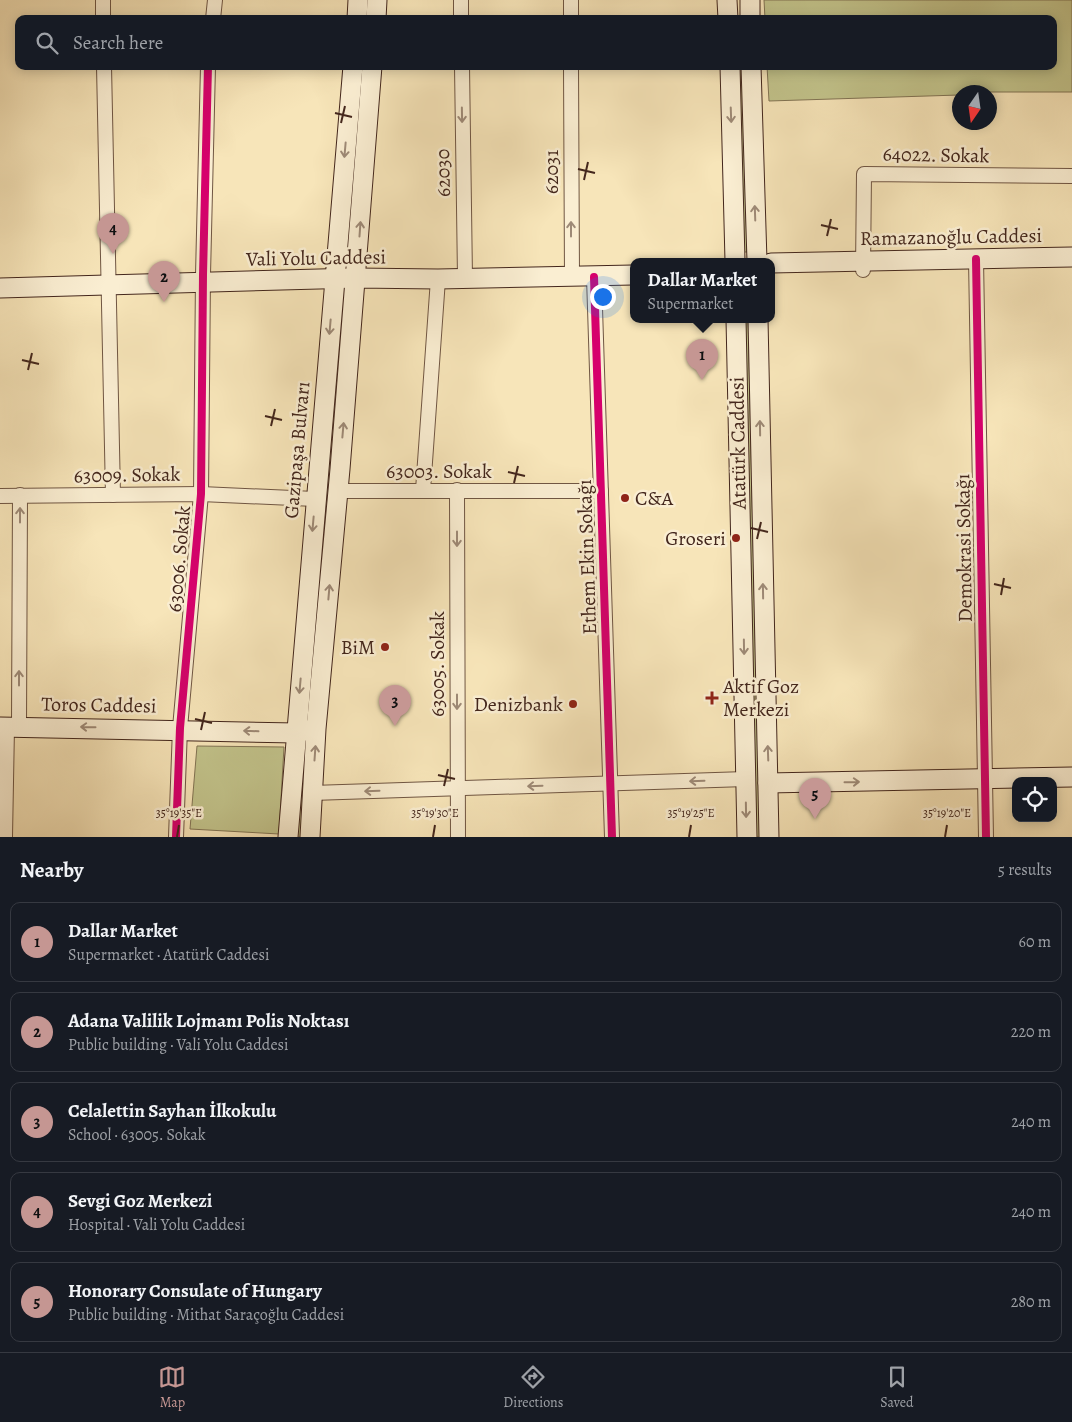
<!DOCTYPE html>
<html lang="en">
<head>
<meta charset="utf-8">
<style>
  body { margin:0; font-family:Alegreya,serif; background:#242831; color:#f1f3f6 }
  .controls { position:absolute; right:15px; bottom:15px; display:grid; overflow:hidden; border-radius:10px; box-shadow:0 2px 12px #0003 }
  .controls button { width:45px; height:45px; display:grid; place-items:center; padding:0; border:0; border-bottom:1px solid #363941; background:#171b24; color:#f1f3f6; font:25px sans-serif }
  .compass { position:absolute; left:952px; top:85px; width:45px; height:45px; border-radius:50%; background:#171b24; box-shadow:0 2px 12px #0003; rotate:193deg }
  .you { position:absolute; left:602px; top:296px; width:18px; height:18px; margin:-12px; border:4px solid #fff; border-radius:50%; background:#1a73e8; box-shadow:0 0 0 8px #1a73e833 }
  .badge { display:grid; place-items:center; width:32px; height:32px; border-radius:50%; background:#c59692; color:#111; font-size:16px; font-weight:700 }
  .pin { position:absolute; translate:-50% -41px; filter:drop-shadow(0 1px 2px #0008) }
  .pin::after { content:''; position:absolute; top:26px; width:18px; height:15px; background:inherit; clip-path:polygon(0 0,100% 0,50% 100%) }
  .popup { position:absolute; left:630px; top:258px; width:145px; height:65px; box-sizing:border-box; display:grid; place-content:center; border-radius:10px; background:#171b24; filter:drop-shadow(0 1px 4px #0005); font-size:16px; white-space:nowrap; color:#9ea1a6 }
  .popup b { font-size:19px; color:#f1f3f6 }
  .popup::after { content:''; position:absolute; left:50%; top:100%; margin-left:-10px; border:10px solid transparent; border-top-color:#171b24 }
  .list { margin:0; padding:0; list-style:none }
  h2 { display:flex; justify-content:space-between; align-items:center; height:65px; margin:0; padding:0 20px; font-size:21px }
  h2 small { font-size:16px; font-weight:400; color:#9ea1a6 }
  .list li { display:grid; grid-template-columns:32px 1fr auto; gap:15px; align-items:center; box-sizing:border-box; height:80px; margin:0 10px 10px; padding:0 10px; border:1px solid #363941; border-radius:10px }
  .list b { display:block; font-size:19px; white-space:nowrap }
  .list p { margin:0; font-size:16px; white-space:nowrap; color:#9ea1a6 }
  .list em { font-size:16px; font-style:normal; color:#9ea1a6 }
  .icon { flex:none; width:28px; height:28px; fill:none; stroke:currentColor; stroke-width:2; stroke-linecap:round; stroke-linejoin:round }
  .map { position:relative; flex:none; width:1072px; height:837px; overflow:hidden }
  .search { position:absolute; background:#171b24; box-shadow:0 2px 12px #0003; left:15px; right:15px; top:15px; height:55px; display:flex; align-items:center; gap:12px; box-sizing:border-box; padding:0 18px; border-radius:10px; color:#9ea1a6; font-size:19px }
  .sheet { height:515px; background:#171b24 }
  nav { display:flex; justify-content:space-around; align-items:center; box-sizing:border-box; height:70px; border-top:1px solid #363941; background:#171b24; font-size:14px; color:#9ea1a6 }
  nav a { display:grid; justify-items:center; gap:2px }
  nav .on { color:#c59692 }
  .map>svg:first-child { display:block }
</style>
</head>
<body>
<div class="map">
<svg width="1072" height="837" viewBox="0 0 1072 837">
  <rect width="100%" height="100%" fill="#f7e5b9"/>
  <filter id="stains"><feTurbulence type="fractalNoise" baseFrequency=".004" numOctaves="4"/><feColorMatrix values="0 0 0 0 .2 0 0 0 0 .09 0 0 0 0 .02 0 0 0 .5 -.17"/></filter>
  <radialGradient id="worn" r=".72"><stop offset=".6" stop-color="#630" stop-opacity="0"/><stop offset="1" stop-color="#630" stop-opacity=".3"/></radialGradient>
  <g fill="#c2c38b" stroke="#827454">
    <polygon points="764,0 1072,0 1072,92 960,92 959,95 769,101 767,66 1053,66 1053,19 765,19"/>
    <polygon points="738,66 743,66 747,252 741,252"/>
    <polygon points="340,302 346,302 339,365 311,716 305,714"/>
    <polygon points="742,319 748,319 760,837 755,837"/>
    <polygon points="302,740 307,741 302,837 297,837"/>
    <polygon points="197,746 284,747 279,834 190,829"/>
  </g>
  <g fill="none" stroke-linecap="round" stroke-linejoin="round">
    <defs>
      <g id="street">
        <polyline points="103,0 103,19"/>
        <polyline points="461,0 461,19"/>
        <polyline points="571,0 571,19"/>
        <polyline points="213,19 215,0"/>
        <polyline points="104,66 113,495"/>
        <polyline points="462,66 465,278"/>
        <polyline points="571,66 572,278"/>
        <polyline points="976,259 986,837"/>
        <polyline points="863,270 864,174 1072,176"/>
        <polyline points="594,277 612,837"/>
        <polyline points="423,490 438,279"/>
        <polyline points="457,490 458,837"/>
        <polyline points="338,491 601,491"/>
        <polyline points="0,496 201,494 315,499"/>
        <polyline points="19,727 20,495"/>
        <polyline points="312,793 746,779"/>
        <polyline points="5,837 7,727"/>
        <polyline points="176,837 180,728 201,494 203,275 208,66"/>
      </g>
      <g id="secondary">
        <polyline points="727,0 728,19"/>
        <polyline points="750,0 750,19"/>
        <polyline points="357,19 358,0"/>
        <polyline points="376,19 377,0"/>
        <polyline points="730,66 735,261"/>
        <polyline points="751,66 757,261"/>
        <polyline points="771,263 1072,257"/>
        <polyline points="0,288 356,278 438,279 633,275"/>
        <polyline points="736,319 747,837"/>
        <polyline points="758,319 769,837"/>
        <polyline points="0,727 296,733 308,730"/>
        <polyline points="768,783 1072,777"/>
        <polyline points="288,837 353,66"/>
        <polyline points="310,837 316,729 340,469 372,66"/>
      </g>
    </defs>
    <use href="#street" stroke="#705643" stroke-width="16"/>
    <use href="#secondary" stroke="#43261c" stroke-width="21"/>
    <use href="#street" stroke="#faeed2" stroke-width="14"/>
    <use href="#secondary" stroke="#faeed2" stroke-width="19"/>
    <defs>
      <g id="cycleway">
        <polyline points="976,259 986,837"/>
        <polyline points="594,277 612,837"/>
        <polyline points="176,837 180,728 201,494 203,275 208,66"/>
      </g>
    </defs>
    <use href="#cycleway" stroke="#faeed2" stroke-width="11"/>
    <use href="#cycleway" stroke="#d6006c" stroke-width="8"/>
  </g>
  <defs><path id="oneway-shaft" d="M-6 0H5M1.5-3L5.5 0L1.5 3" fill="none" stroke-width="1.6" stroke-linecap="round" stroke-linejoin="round" transform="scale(1.25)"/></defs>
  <g stroke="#9e8a77">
    <use href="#oneway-shaft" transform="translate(462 115) rotate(89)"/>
    <use href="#oneway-shaft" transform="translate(731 115) rotate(88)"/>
    <use href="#oneway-shaft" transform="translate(345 150) rotate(95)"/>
    <use href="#oneway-shaft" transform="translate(755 213) rotate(-92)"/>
    <use href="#oneway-shaft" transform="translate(360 229) rotate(-86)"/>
    <use href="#oneway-shaft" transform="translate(571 229) rotate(-90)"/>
    <use href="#oneway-shaft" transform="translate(330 327) rotate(95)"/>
    <use href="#oneway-shaft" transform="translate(760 428) rotate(-91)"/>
    <use href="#oneway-shaft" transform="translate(343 430) rotate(-85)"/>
    <use href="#oneway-shaft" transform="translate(20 515) rotate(-90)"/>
    <use href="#oneway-shaft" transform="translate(313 524) rotate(95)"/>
    <use href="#oneway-shaft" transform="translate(457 539) rotate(90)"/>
    <use href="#oneway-shaft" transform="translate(763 591) rotate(-91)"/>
    <use href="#oneway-shaft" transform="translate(329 592) rotate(-85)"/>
    <use href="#oneway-shaft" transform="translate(744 647) rotate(89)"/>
    <use href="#oneway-shaft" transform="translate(19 678) rotate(-90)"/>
    <use href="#oneway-shaft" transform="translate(300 686) rotate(95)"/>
    <use href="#oneway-shaft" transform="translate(457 702) rotate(90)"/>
    <use href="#oneway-shaft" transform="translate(88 727) rotate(-179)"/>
    <use href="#oneway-shaft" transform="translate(251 731) rotate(-178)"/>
    <use href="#oneway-shaft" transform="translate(315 753) rotate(-86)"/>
    <use href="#oneway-shaft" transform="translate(768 753) rotate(-92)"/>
    <use href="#oneway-shaft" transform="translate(697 781) rotate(178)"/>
    <use href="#oneway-shaft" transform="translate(852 782) rotate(-1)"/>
    <use href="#oneway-shaft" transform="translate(535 786) rotate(178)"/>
    <use href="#oneway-shaft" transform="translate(372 791) rotate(178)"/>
    <use href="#oneway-shaft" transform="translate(746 810) rotate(89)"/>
  </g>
  <path fill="none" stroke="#43261c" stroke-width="2" d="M335,113L352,117M341,123L345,106M578,169L595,173M584,180L588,162M821,225L838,229M827,236L831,219M22,360L39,364M28,370L32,353M265,416L282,420M271,426L275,409M508,472L525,476M514,483L518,466M751,528L768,532M757,539L761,522M994,584L1011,588M1001,595L1004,578M195,719L212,723M201,730L205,712M438,775L455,779M444,786L448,769M177,837L179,825M433,837L435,825M689,837L691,825M945,837L947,825"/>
  <g fill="#8f2418" stroke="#faeed2" stroke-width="2">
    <circle cx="625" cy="498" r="5"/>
    <circle cx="736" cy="538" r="5"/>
    <circle cx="385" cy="647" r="5"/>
    <path d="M709.5 690.5h5v5h5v5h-5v5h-5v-5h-5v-5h5z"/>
    <circle cx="573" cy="704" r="5"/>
  </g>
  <g text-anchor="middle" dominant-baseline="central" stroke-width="5" stroke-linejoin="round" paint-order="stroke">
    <g font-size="20" fill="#43261c" stroke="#faeed2">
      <text transform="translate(936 155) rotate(1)">64022. Sokak</text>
      <text transform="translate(551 172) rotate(-90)">62031</text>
      <text transform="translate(443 173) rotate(-91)">62030</text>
      <text transform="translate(951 237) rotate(-1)">Ramazanoğlu Caddesi</text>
      <text transform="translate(316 258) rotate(-1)">Vali Yolu Caddesi</text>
      <text transform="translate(738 443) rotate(-91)">Atatürk Caddesi</text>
      <text transform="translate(297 450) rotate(-85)">Gazipaşa Bulvarı</text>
      <text x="439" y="471">63003. Sokak</text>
      <text transform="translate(127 475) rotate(-1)">63009. Sokak</text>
      <text transform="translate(964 548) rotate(-91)">Demokrasi Sokağı</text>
      <text transform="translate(587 557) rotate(-92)">Ethem Ekin Sokağı</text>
      <text transform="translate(179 559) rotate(-85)">63006. Sokak</text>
      <text transform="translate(437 664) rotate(-90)">63005. Sokak</text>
      <text transform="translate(99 705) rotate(1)">Toros Caddesi</text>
    </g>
    <g font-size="20" fill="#43261c" stroke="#faeed2" text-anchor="end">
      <text x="635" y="498" text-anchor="start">C&amp;A</text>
      <text x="726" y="538">Groseri</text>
      <text x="375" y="647">BiM</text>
      <text x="723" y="686" text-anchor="start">Aktif Goz<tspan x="723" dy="23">Merkezi</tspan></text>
      <text x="563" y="704">Denizbank</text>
    </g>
  </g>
  <g font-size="12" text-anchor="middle" fill="#43261c" stroke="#faeed2" stroke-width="5" stroke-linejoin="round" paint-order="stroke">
    <text x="179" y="817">35°19'35"E</text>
    <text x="435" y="817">35°19'30"E</text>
    <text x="691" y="817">35°19'25"E</text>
    <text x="947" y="817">35°19'20"E</text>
  </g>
  <rect width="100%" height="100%" filter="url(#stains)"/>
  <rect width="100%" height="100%" fill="url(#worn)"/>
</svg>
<div class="controls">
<button><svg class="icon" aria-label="locate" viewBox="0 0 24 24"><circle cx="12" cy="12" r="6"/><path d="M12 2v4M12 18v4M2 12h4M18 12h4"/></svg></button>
</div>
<svg class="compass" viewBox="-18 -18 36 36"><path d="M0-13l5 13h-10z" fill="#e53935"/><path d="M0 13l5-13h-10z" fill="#9ea1a6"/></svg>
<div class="you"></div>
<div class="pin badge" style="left:702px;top:380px">1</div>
<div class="popup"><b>Dallar Market</b>Supermarket</div>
<div class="pin badge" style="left:164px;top:302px">2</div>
<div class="pin badge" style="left:395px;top:726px">3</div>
<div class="pin badge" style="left:113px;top:254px">4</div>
<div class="pin badge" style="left:815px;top:819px">5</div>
<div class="search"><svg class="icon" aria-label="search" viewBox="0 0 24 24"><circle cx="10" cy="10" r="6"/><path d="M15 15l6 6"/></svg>Search here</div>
</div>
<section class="sheet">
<h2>Nearby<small>5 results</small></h2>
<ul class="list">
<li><span class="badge">1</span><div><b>Dallar Market</b><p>Supermarket · Atatürk Caddesi</p></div><em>60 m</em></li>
<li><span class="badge">2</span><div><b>Adana Valilik Lojmanı Polis Noktası</b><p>Public building · Vali Yolu Caddesi</p></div><em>220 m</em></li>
<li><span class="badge">3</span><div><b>Celalettin Sayhan İlkokulu</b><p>School · 63005. Sokak</p></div><em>240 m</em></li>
<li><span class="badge">4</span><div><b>Sevgi Goz Merkezi</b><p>Hospital · Vali Yolu Caddesi</p></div><em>240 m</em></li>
<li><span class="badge">5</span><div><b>Honorary Consulate of Hungary</b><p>Public building · Mithat Saraçoğlu Caddesi</p></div><em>280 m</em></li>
</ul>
</section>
<nav>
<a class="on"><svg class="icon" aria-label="map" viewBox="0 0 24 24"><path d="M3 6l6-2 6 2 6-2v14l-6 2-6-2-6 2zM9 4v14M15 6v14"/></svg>Map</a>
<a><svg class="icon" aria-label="directions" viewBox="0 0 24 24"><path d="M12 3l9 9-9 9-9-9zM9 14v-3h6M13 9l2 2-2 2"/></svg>Directions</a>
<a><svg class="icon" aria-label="saved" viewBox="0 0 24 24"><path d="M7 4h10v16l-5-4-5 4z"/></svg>Saved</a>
</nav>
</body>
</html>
